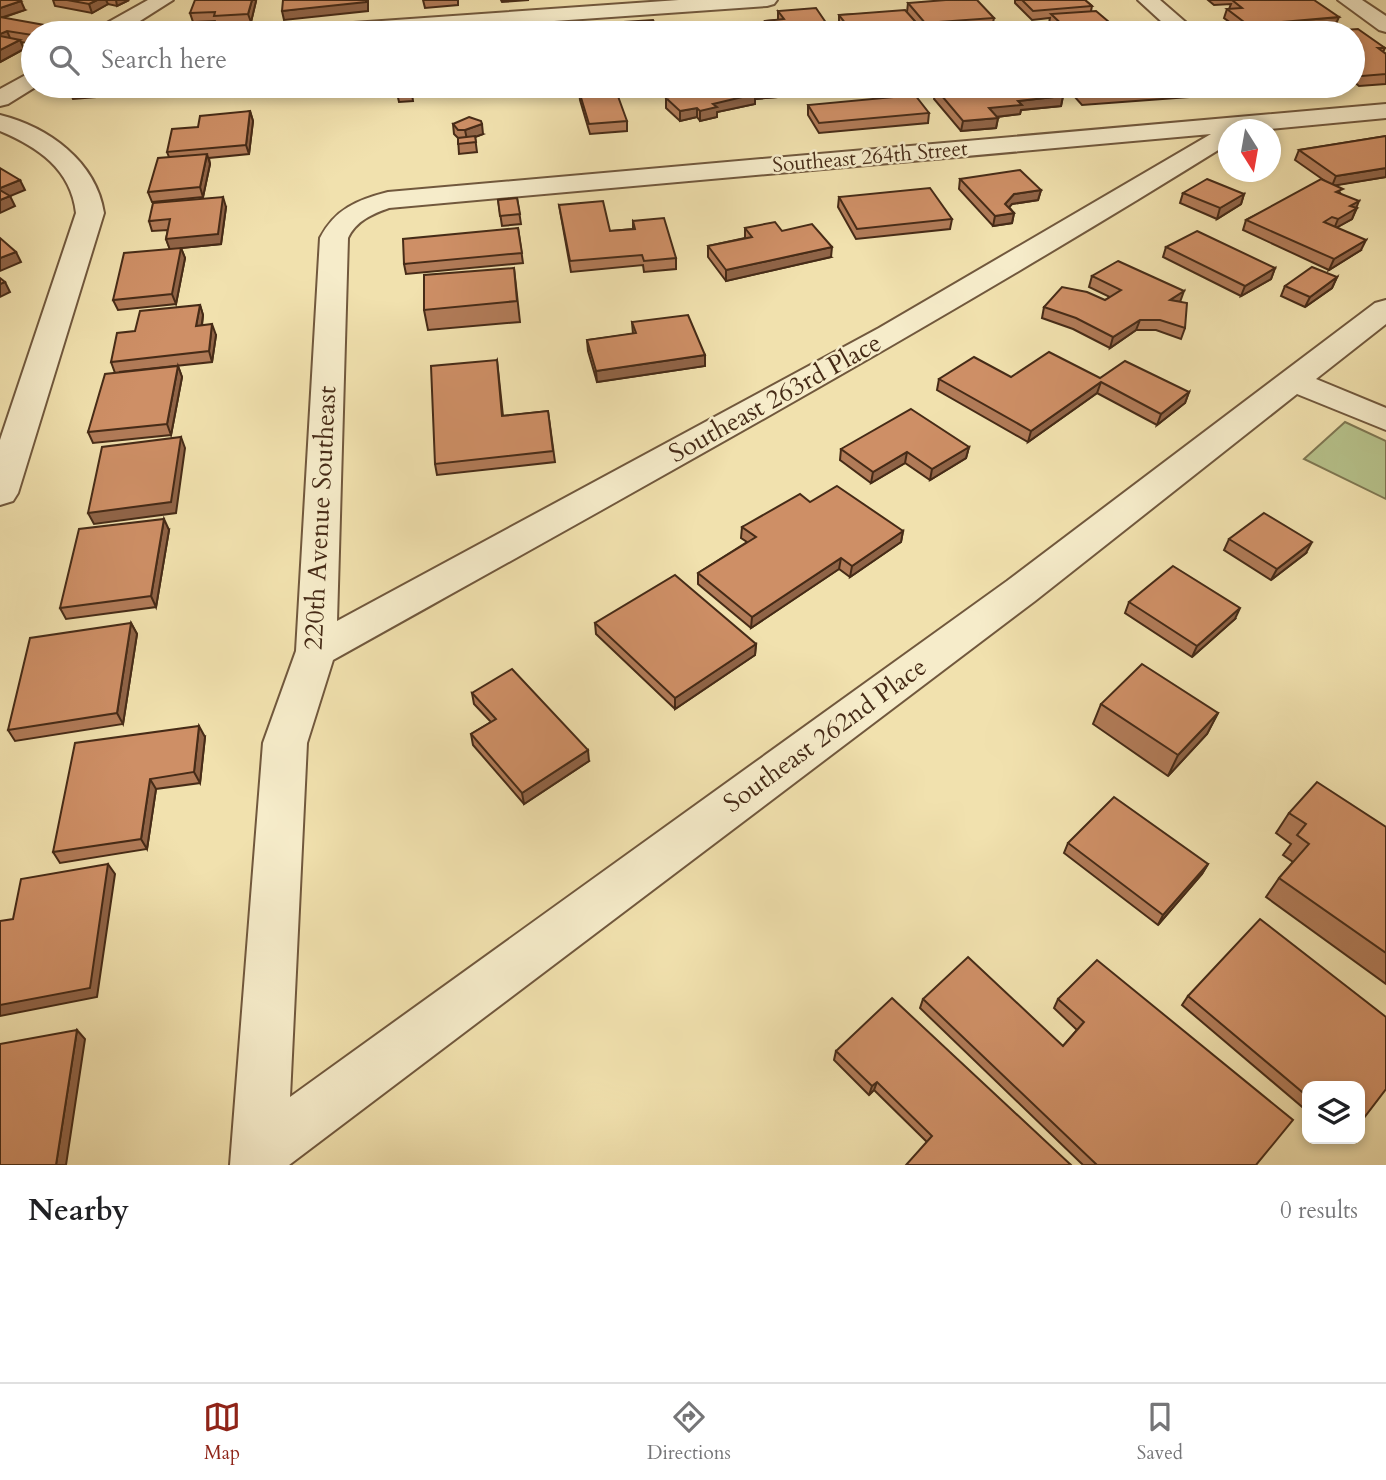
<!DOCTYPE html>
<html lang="en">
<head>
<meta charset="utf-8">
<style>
  body { margin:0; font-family:Cardo,serif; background:#f2f2f2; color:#202124 }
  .controls { position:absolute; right:21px; bottom:21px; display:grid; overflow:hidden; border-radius:14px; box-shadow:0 4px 10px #0003 }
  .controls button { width:63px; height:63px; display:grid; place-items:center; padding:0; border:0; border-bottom:2px solid #e0e0e0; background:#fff; color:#202124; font:35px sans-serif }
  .compass { position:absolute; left:1218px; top:119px; width:63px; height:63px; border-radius:50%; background:#fff; box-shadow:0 4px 10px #0003; rotate:169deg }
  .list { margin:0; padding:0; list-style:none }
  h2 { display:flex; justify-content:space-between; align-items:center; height:91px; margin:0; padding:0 28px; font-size:30px }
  h2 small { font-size:23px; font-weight:400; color:#757577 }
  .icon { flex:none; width:38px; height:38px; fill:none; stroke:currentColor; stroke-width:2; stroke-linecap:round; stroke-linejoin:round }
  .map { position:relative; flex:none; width:1386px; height:1165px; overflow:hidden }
  .search { position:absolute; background:#fff; box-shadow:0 4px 10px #0003; left:21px; right:21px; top:21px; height:77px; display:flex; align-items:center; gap:18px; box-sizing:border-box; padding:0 24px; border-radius:38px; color:#757577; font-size:26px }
  .sheet { height:217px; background:#fff }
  nav { display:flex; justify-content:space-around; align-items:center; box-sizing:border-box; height:98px; border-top:2px solid #e0e0e0; background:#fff; font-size:19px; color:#757577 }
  nav a { display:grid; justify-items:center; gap:4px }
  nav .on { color:#8f2418 }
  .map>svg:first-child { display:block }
</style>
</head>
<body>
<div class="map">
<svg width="1386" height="1165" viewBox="0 0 1386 1165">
  <rect width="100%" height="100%" fill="#f1e1ae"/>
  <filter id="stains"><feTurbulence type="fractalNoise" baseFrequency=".00286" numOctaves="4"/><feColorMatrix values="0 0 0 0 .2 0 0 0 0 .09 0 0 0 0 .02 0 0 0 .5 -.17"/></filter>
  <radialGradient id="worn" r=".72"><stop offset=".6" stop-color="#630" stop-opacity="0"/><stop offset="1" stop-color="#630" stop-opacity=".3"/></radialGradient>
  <polygon fill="#b7c38c" stroke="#7e7752" stroke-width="2" points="1345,422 1386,441 1386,499 1304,459"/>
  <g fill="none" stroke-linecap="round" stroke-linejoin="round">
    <defs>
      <g id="minor">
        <polygon points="148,0 173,0 121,33 95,33 98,28"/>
        <polygon points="679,0 777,0 774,4 767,6 383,33 285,33 288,28 296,27"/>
        <polygon points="1138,0 1160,0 1198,33 1174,33"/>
        <polygon points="1338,0 1362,0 1386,16 1386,32 1379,30"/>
        <polygon points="33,71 33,86 37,86 8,104 0,106 0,89"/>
        <path d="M1386,104V118L1260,130H1228V144C936,326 634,492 333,660L307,743L290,1097L1007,581L1375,303L1386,300V324L1316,379L1386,408V430L1297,394L1035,601L289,1165H230L263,743L296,651L320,238C335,209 357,200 388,192ZM1211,134L879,328L337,621L348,238C356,221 372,214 389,208Z"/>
        <path d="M0,115C48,127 96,161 104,213L18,493L13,501L0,505V440L76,213C71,169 38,147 0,131Z"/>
      </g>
    </defs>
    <use href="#minor" stroke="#71583d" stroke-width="4"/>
    <use href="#minor" fill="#f6ecca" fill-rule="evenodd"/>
  </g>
  <g fill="#b17b58" stroke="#462b17" stroke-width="2">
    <polygon points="0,0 25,10 2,18 33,33 33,44 21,42 24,49 0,62"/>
    <polygon points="53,0 129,0 117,6 108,4 92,13 55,6"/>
    <polygon points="423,0 458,0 458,5 425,8"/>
    <polygon points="501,0 529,0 502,2"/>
    <polygon points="1015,0 1085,0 1092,6 1091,11 1122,33 1060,33 1049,23 1050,18 1032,20 1015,3"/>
    <polygon points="1208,0 1314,0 1335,26 1245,33 1224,18 1227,9 1229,9 1231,4 1214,5"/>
    <polygon points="256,1 251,22 216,24 215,21 193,22 190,13"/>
    <polygon points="908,3 994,18 992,27 924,32 921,29 920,33 845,33 839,24 839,15 907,12"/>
    <polygon points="778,11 833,33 766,33 764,30 765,21 778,20"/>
    <polygon points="1353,33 1385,48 1383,52 1386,54 1386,84 1359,86 1353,81"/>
    <polygon points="71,86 147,86 145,93 73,99 69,89"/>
    <polygon points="165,86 239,86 239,88 166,89"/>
    <polygon points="411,86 413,101 399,102 397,93"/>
    <polygon points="497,86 509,86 510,95 499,96"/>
    <polygon points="514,86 538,86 539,93 516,95"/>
    <polygon points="682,86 776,86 777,88 777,97 755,99 755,104 717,112 717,117 700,121 697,117 680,121 666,108 666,98 675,96 675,87"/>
    <polygon points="945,86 1053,86 1063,96 1061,106 1021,110 1020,114 997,117 998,118 996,128 961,131 934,99 936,89 947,88"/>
    <polygon points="1065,86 1190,86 1192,87 1189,97 1082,105"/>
    <polygon points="579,91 627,121 627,131 590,134 580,100"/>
    <polygon points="808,105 929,113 928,123 819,133 808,115"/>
    <polygon points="250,111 253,121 249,154 209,158 210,164 203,197 152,202 148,192 169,157 167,152 198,127"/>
    <polygon points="453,124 483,134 475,137 477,152 459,154 458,138 454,134"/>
    <polygon points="1386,136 1386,177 1335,185 1341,194 1357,208 1352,219 1337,227 1361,250 1329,270 1243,230 1246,220 1325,181 1295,160 1299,150"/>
    <polygon points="960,179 1041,190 1038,200 1012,204 1009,207 1014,213 1012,223 993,226 959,189"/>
    <polygon points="1183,193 1244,194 1241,204 1217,219 1180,203"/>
    <polygon points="839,197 952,219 950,229 856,239 838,207"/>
    <polygon points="517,198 521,224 502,226 498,200"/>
    <polygon points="559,205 610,231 633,229 633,221 676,258 676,269 644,272 643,265 571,272"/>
    <polygon points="226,207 221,244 181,248 185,258 176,304 118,310 113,300 170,249 166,239 168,230 152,231 149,221"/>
    <polygon points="518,228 523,263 406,274 404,264"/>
    <polygon points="745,228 782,231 831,257 726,281 708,257 708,246 745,238"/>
    <polygon points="1166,247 1275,268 1271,279 1241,296 1163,257"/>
    <polygon points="514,268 520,322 428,330 424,310"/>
    <polygon points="1092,276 1180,302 1185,328 1181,339 1156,330 1136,330 1110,348 1073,329 1042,318 1044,307 1105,300 1110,297 1089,287"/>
    <polygon points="1337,277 1332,288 1305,307 1281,296 1285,286"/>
    <polygon points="200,305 203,315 202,326 216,335 212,362 119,372 178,366 182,377 171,435 93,443 88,432 115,373 111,362 135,331"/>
    <polygon points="632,322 705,355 705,366 597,382 588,351 587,340 633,334"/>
    <polygon points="497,360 503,416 548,411 555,462 437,475 435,464"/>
    <polygon points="1011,377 1100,378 1189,392 1185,403 1157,425 1097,393 1028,442 937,390 939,379"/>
    <polygon points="969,447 966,458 930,480 905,463 871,483 840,460 841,449"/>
    <polygon points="810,502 903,531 901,542 850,577 839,569 751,628 698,584 698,573 747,542 741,538 742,527"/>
    <polygon points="169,530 156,607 66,619 60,608"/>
    <polygon points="1229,539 1306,553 1271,580 1224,550"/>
    <polygon points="1129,602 1235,619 1192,657 1125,613"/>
    <polygon points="131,623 137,634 123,724 15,741 8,730"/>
    <polygon points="595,623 756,644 755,655 675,709 596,634"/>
    <polygon points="472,693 589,761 524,804 473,745 471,734 491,722 474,704"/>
    <polygon points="1101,704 1218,713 1207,734 1168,776 1093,724"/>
    <polygon points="205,737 200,783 156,789 147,849 60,863 53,852"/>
    <polygon points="1289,813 1386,827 1386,984 1266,897 1279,878 1293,862 1283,855 1291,844 1276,833"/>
    <polygon points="1068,843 1208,864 1202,874 1158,925 1064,853"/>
    <polygon points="1188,996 1307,1086 1307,1111 1182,1005"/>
    <polygon points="923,999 1063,1046 1077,1030 1054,1008 1058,999 1256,1165 1083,1165 920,1008"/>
    <polygon points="836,1051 1071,1165 927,1142 874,1090 869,1095 834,1060"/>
  </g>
  <g fill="#906447" stroke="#462b17" stroke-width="2">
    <polygon points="97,0 106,0 108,4 92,13 89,4"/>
    <polygon points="116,0 129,0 117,6"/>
    <polygon points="252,0 256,0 256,1 251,22 248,14"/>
    <polygon points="368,0 368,11 284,20 282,11"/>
    <polygon points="21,1 25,10 0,18 0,8"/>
    <polygon points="1339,17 1335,26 1246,33 1248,25"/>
    <polygon points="50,26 53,33 36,33"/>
    <polygon points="921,28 920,33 864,33"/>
    <polygon points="7,31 11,40 0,43 0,34"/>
    <polygon points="20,40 24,49 0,62 0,50"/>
    <polygon points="143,86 147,86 145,93"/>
    <polygon points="777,88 777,97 755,99 755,104 717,112 717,117 700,121 700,111 713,104 750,90"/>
    <polygon points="1063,96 1061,106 1021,110 1020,114 987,118 989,108 1018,101"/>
    <polygon points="697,108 697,117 680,121 680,111"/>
    <polygon points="250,111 253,121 249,154 246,145"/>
    <polygon points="998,118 996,128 961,131 963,121"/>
    <polygon points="482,124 483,134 467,140 465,130"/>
    <polygon points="207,154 210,164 203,197 200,187"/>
    <polygon points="1386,168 1386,177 1332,186 1336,176"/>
    <polygon points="20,180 25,190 3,199 0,193 0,188"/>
    <polygon points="1041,190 1038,200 1012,204 1003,214 1005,204 1014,194"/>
    <polygon points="1244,194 1241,204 1217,219 1220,208"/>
    <polygon points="10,196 15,206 0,213 0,200"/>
    <polygon points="223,197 226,207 221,244 181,248 185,258 176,304 172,294 170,250 166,239"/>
    <polygon points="1359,201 1352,219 1334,229 1338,219 1350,206"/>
    <polygon points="1014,213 1012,223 993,226 995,216"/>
    <polygon points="1366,240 1361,250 1329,270 1334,259"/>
    <polygon points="832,247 831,257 726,281 726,270"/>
    <polygon points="16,252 21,262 0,271 0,258"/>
    <polygon points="1275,268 1271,279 1241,296 1245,286"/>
    <polygon points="1337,277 1332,288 1305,307 1310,297"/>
    <polygon points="5,282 10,292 0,297 0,284"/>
    <polygon points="1184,291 1180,302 1170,300"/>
    <polygon points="200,305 203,315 200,337 196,326"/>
    <polygon points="1140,320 1136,330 1110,348 1113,337"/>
    <polygon points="212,324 216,335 212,362 209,351"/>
    <polygon points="705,355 705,366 597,382 596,371"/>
    <polygon points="178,366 182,377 171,435 167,424"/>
    <polygon points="1101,382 1097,393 1028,442 1031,431"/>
    <polygon points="1189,392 1185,403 1157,425 1161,414"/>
    <polygon points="181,437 185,448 176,513 94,524 88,513"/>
    <polygon points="969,447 966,458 930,480 932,469"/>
    <polygon points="907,452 905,463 871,483 873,472"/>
    <polygon points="164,519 169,530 156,607 151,596"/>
    <polygon points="903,531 901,542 850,577 852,566"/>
    <polygon points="1312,542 1306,553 1271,580 1277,569"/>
    <polygon points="841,558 839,569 751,628 752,617"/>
    <polygon points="1240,608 1235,619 1192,657 1197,646"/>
    <polygon points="131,623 137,634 123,724 117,713"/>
    <polygon points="756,644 755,655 675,709 675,698"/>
    <polygon points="1218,713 1207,734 1168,776 1178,755"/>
    <polygon points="199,726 205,737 200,783 194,772"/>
    <polygon points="588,750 589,761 524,804 522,793"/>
    <polygon points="150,779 156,789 147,849 141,839"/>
    <polygon points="108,864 115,874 97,997 0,1016 0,1005"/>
    <polygon points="1208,864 1202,874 1158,925 1163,915"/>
    <polygon points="77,1030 85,1039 66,1165 56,1165"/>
    <polygon points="877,1082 874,1090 869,1095 872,1086"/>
  </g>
  <g fill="#ce8f66" stroke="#462b17" stroke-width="2">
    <polygon points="0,0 19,0 21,1 0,8"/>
    <polygon points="67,0 97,0 89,4"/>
    <polygon points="195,0 252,0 248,14 214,16 215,12 190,13"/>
    <polygon points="283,0 366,0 366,2 282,11"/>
    <polygon points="946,0 977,0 994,18 925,23 908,3"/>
    <polygon points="1022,0 1085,0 1092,6 1033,11"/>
    <polygon points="1232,0 1314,0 1339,17 1248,25 1227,9 1242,8"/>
    <polygon points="816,8 833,33 772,33 765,21 784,19 778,11"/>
    <polygon points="905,10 921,28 853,33 839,15"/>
    <polygon points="1096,11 1122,33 1071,33 1051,14"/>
    <polygon points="0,17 50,26 36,33 33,33 32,35 7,31 0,34"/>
    <polygon points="653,20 659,33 597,33 594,24"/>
    <polygon points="542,25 544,33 505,33 504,28"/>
    <polygon points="1358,29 1385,48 1378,48 1386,54 1386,74 1362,76 1353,69 1353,33 1302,33"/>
    <polygon points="0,36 20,40 0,50"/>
    <polygon points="71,86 112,86 69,89"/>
    <polygon points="397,86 411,86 411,92 397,93"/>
    <polygon points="682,86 745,86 750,90 747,86 776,86 777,88 750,90 755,94 713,104 717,107 700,111 697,108 680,111 666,98 682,94 675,87"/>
    <polygon points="954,86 1053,86 1063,96 1018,101 1022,105 989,108 998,118 963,121 936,89 956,87"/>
    <polygon points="1076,86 1190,86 1192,87 1084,95"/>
    <polygon points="615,88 627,121 589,124 579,91"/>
    <polygon points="915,95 929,113 819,123 808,105"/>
    <polygon points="250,111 246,145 167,152 172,129 198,127 200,116"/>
    <polygon points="469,117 481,121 482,124 465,130 458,130 453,124"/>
    <polygon points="475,136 476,142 458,144 458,138"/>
    <polygon points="1386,136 1386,168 1336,176 1299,150"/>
    <polygon points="207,154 200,187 148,192 158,158"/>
    <polygon points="0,168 20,180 0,188"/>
    <polygon points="1020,170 1041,190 1014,194 1005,204 1014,213 995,216 960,179"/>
    <polygon points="1207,179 1244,194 1220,208 1183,193"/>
    <polygon points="1321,179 1343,189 1336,192 1359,201 1350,206 1357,208 1338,219 1332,217 1324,222 1366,240 1334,259 1246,220"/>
    <polygon points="930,188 952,219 857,229 839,197"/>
    <polygon points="0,190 10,196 0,200"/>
    <polygon points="223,197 218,234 166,239 170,219 149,221 153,203"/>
    <polygon points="517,198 520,214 500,216 498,200"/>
    <polygon points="603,201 610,231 635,229 633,221 664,218 676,258 644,261 642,255 570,261 559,205"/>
    <polygon points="775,222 782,231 812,224 832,247 726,270 708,246 752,237 745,228"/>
    <polygon points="518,228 522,253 404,264 403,239"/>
    <polygon points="1197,231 1275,268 1245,286 1166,247"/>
    <polygon points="0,238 16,252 0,258"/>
    <polygon points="181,248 172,294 113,300 124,253"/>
    <polygon points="1118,261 1184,291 1170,300 1187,303 1185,328 1160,320 1140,320 1113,337 1076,318 1044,307 1062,287 1087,292 1105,300 1121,290 1092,276"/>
    <polygon points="1312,267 1337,277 1310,297 1285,286"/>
    <polygon points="514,268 517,301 424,310 424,275"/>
    <polygon points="0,278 5,282 0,284"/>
    <polygon points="200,305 196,326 212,324 209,351 111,362 117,333 135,331 140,311"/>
    <polygon points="688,315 705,355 596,371 587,340 636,333 632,322"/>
    <polygon points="1049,352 1100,378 1125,361 1189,392 1161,414 1101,382 1031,431 939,379 974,357 1011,377"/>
    <polygon points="497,360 502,416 548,411 553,451 435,464 431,366"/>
    <polygon points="178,366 167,424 88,432 105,374"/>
    <polygon points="911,409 969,447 932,469 907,452 873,472 841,449"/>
    <polygon points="181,437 171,502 88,513 102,447"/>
    <polygon points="837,486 903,531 852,566 841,558 752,617 698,573 756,537 742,527 800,494 810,502"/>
    <polygon points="1264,513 1312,542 1277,569 1229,539"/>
    <polygon points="164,519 151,596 60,608 79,529"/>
    <polygon points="1173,566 1240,608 1197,646 1129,602"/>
    <polygon points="675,575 756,644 675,698 595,623"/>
    <polygon points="131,623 117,713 8,730 30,638"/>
    <polygon points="1142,664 1218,713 1178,755 1101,704"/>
    <polygon points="512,669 588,750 522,793 471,734 496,719 472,693"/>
    <polygon points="199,726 194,772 150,779 141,839 53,852 75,743"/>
    <polygon points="1317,782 1386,827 1386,953 1279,878 1309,844 1297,835 1306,824 1289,813"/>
    <polygon points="1114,797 1208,864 1163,915 1068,843"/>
    <polygon points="108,864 90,988 0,1005 0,921 13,919 21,879"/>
    <polygon points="1260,919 1386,1017 1386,1089 1360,1123 1360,1086 1307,1086 1307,1096 1188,996"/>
    <polygon points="968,957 1063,1046 1084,1022 1058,999 1097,960 1293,1120 1256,1165 1097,1165 923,999"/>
    <polygon points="892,998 1071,1165 906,1165 932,1136 877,1082 872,1086 836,1051"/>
    <polygon points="77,1030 56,1165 0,1165 0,1044"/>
  </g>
  <g text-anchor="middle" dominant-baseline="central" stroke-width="5" stroke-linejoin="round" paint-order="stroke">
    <g font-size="21" fill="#462b17" stroke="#f6ecca">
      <text transform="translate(870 157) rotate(-5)">Southeast 264th Street</text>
    </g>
    <g font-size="26" fill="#462b17" stroke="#f6ecca">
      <text transform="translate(775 398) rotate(-29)">Southeast 263rd Place</text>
      <text transform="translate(320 518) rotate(-87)">220th Avenue Southeast</text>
      <text transform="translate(825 735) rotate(-36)">Southeast 262nd Place</text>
    </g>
  </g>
  <rect width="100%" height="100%" filter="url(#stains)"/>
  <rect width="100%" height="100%" fill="url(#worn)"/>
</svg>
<div class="controls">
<button><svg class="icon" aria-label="layers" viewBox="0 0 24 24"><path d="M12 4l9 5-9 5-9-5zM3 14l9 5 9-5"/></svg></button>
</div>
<svg class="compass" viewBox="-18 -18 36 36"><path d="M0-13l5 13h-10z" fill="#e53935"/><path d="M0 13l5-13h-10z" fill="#757577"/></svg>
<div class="search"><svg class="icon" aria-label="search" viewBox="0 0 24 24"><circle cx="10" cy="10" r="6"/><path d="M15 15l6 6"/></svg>Search here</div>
</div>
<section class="sheet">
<h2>Nearby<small>0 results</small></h2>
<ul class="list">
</ul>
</section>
<nav>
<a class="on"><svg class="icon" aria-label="map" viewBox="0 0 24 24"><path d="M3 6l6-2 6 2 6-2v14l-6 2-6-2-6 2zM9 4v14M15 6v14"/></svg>Map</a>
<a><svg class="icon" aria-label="directions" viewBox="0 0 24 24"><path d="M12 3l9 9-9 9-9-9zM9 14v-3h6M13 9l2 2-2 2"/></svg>Directions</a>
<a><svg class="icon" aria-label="saved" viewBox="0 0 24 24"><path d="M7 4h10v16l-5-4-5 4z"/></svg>Saved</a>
</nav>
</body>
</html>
